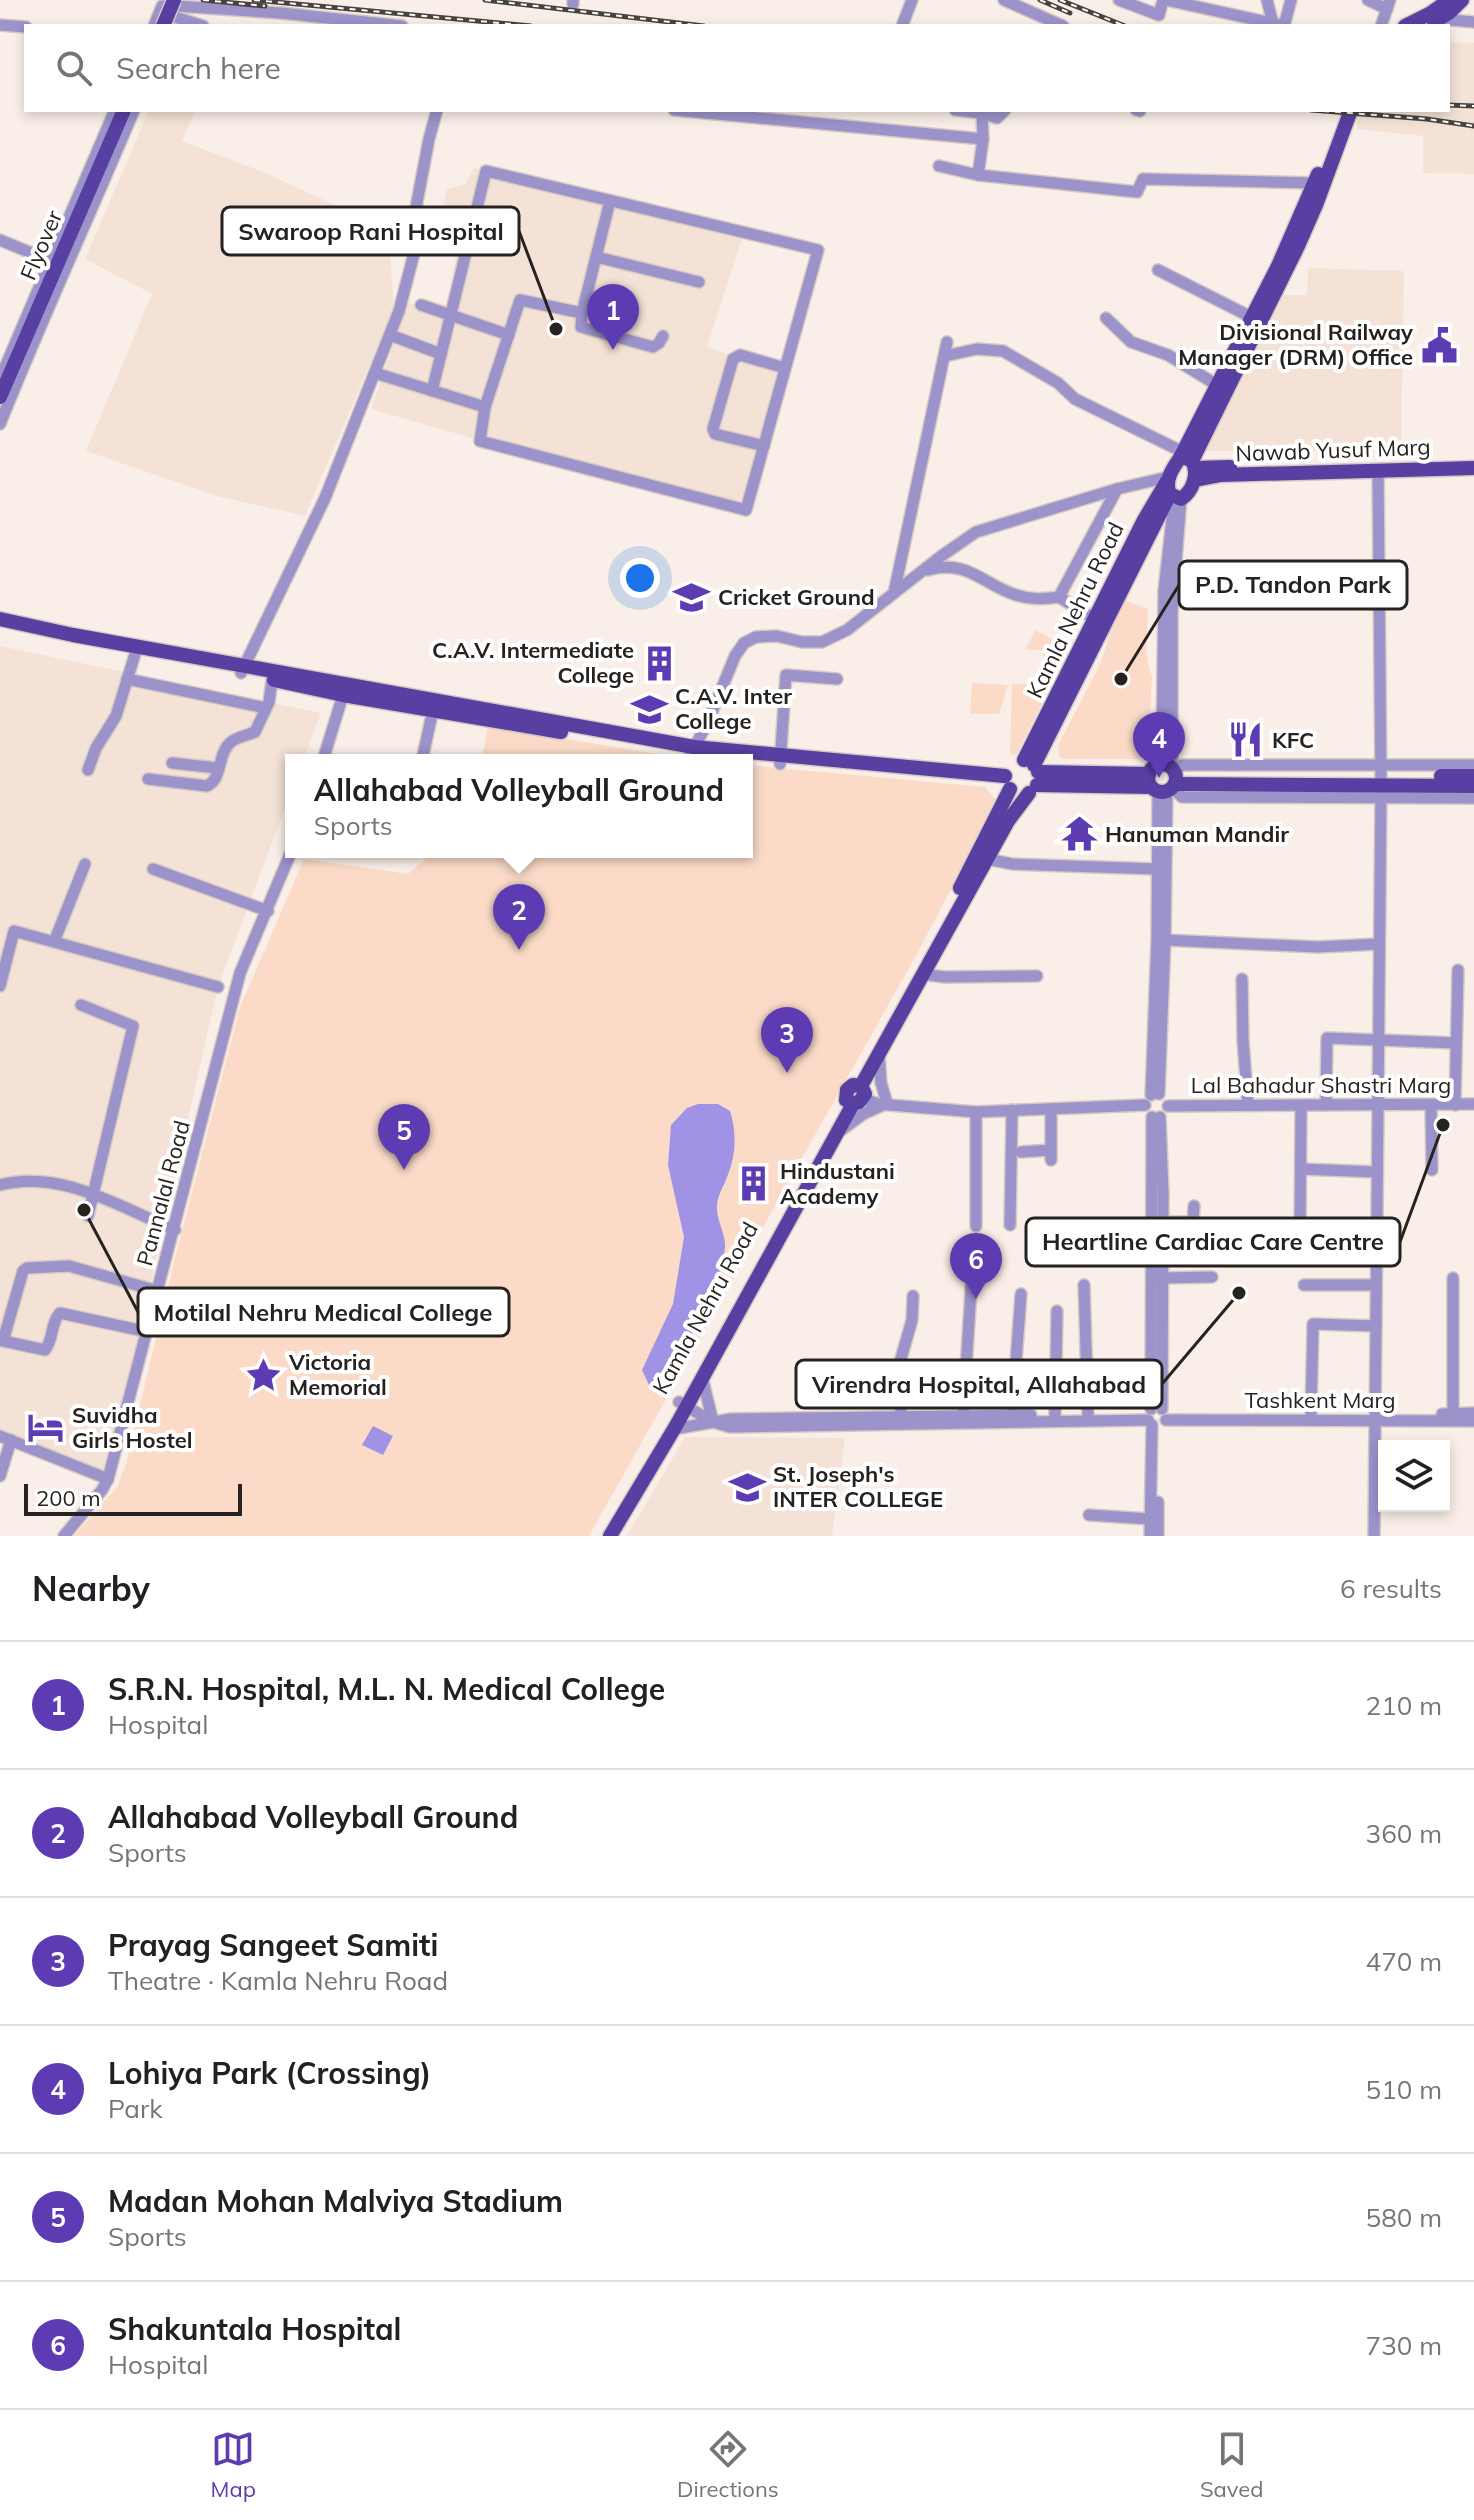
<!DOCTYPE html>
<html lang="en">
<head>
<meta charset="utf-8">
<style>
  body { margin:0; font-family:Mulish,sans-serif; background:#f2f2f2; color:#202124 }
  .controls { position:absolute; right:24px; bottom:24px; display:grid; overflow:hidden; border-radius:0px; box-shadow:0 4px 12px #0003 }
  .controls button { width:72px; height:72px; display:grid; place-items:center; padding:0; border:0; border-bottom:2px solid #e0e0e0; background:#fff; color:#202124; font:40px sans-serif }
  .scale { position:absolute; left:24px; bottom:20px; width:218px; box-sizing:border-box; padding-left:8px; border:4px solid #26221f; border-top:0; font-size:22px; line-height:28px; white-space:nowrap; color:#26221f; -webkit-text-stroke:6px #fff; paint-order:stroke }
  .you { position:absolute; left:640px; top:578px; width:28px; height:28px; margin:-20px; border:6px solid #fff; border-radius:50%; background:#1a73e8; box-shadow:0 0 0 12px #1a73e833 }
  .badge { display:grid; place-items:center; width:52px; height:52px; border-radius:50%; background:#5c3bb3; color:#fff; font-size:26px; font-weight:700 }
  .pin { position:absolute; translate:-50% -66px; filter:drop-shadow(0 2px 4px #0008) }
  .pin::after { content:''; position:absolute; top:42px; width:28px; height:24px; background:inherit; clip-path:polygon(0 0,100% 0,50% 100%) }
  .popup { position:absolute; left:285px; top:754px; width:468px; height:104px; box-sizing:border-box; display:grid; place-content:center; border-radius:0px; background:#fff; filter:drop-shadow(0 2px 6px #0005); font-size:26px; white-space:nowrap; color:#757577 }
  .popup b { font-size:30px; color:#202124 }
  .popup::after { content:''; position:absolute; left:50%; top:100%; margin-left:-16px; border:16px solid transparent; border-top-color:#fff }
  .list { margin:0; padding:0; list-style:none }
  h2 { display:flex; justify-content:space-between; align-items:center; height:104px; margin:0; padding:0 32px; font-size:34px }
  h2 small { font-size:26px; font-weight:400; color:#757577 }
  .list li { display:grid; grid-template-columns:52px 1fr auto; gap:24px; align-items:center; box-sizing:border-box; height:128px; padding:0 32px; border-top:2px solid #e0e0e0 }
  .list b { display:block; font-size:30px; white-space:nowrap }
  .list p { margin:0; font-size:26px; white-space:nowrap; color:#757577 }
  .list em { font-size:26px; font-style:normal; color:#757577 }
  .icon { flex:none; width:44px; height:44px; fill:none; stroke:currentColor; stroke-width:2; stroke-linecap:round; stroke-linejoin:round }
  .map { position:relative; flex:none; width:1474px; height:1536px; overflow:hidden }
  .search { position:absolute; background:#fff; box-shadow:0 4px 12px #0003; left:24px; right:24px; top:24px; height:88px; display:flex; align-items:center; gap:20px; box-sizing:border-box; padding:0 28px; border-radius:0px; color:#757577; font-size:30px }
  .sheet { height:872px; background:#fff }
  nav { display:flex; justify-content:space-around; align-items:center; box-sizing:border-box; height:112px; border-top:2px solid #e0e0e0; background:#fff; font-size:22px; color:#757577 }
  nav a { display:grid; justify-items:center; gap:4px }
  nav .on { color:#5c3bb3 }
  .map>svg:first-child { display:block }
</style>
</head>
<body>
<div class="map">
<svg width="1474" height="1536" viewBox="0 0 1474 1536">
  <rect width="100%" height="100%" fill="#faefe8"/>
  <g fill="#f4e2d6">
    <polygon points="1448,42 1474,43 1474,174 1423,173 1423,136 1357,129 1358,110 1448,110"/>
    <polygon points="149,110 196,110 182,141 263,172 344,209 344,231 389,242 394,308 305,516 217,496 86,451 152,294 85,259"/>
    <polygon points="474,168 742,239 707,347 780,371 742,516 371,409 408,303 446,310 458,248 434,243 447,189 465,184"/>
    <polygon points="1308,268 1404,271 1401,452 1205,451 1282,295 1307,295"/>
    <polygon points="0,646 321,713 303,760 291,760 291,792 218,987 105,1485 0,1432"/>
    <polygon points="685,1437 845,1438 832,1536 627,1536"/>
  </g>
  <g fill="#fbdbc8">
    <path d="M1121,599L1148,609C1147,630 1144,658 1152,676L1148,754L1138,759H1062L1059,756L1058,746L1101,662Z"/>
    <polygon points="1036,630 1074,652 1058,681 1047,679 1046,675 1042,672 1044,651 1025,649"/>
    <polygon points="972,683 1008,685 999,714 970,714"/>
    <polygon points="1012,684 1051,685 1016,755 1010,754"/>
    <polygon points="488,726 693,760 482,760"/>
    <polygon points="747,765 985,787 997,801 917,954 589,1536 74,1536 117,1487 126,1464 175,1258 240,1007 304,859 408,874 434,852 747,852"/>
  </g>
  <g fill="#a093e6">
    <path d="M698,1104H718L730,1111C737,1133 736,1156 727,1177C724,1186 717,1196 717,1206C716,1220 726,1234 725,1247C720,1289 684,1352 660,1386L649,1385L642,1370L673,1304L684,1237L668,1165L671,1125L687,1108Z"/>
    <polygon points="373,1426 393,1436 383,1455 362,1445"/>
  </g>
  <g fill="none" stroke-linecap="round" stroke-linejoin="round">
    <defs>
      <g id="minor">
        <polyline points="1004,0 1063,26"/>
        <polyline points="1119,0 1159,15 1163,0"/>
        <polyline points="1166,0 1285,26"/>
        <polyline points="1267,0 1273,24"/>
        <polyline points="1368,0 1387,9"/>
        <polyline points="573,4 573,0"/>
        <polyline points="172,16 203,26"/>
        <polyline points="1439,19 1474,22"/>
        <polyline points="0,25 26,27"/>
        <polyline points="154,26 162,6 175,6 281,13 402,26"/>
        <polyline points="902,26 912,0"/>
        <polyline points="1284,26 1291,0"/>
        <polyline points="1381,26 1390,0"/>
        <polyline points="674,110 983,139"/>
        <polyline points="955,110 982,113 983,139 978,175"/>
        <polyline points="1136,110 1140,111"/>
        <polyline points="982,113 997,118 1005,110"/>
        <polyline points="939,166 978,175 1137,192 1143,179 1314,183"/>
        <polyline points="0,240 51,261"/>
        <polyline points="596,257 699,282"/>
        <polyline points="1158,270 1251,317"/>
        <polyline points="421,305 509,335"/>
        <polyline points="582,313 610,201"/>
        <polyline points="1106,318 1131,342 1168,355 1217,385"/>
        <polyline points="390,335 441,354"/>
        <polyline points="945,356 977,349 1003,351 1058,383 1075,399 1183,452"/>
        <polyline points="375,373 485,407"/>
        <polyline points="0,379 115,110"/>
        <polyline points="432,391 486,171 818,250 746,510 480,441 485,407 520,300 582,313 581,327 653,347 659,343 663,336"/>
        <path d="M0,424C42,319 90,215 134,110"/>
        <polyline points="764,446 715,434 713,429 733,359 740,355 785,368"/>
        <path d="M928,570C968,559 982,584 1016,595C1031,600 1044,599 1059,597"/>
        <polyline points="894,593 947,342"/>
        <polyline points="1095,619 1059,597 1117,489"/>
        <polyline points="241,673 325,498 399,311 422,223 414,218 429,139 437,110"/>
        <polyline points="127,679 266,708"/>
        <polyline points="690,755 708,722 735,656 744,643 756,637 777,636 802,642 822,642 847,630 940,557 976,532 1117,489 1168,477"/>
        <polyline points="323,760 343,695"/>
        <polyline points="422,760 433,710"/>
        <polyline points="172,763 217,768"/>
        <polyline points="780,764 786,675 837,679"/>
        <polyline points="1159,764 1162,739 1164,590 1174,502"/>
        <polyline points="1172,768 1172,611 1181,499"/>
        <polyline points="88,770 96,748 116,716 135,654"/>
        <polyline points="1175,771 1182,765 1474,765"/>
        <path d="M148,779L207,786C223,779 217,753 231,742C237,737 248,735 255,732L269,702L272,680"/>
        <polyline points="1173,788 1182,797 1474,798"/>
        <polyline points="987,859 1012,864 1157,869"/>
        <polyline points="153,869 268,911"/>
        <polyline points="1165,940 1318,947 1379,944"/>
        <polyline points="54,942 85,864"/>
        <polyline points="922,974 944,977 1037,976"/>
        <polyline points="1242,979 1243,1041 1248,1105"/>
        <polyline points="0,986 14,931 218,987"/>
        <polyline points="81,1005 133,1026 88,1216"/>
        <polyline points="879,1054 881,1083 887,1103"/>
        <polyline points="1159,1094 1165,940 1167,792"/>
        <polyline points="1151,1095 1157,939 1158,792"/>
        <polyline points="862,1098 878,1104 976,1112 1145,1105"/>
        <polyline points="1326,1105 1327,1038 1456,1043"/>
        <polyline points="1431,1105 1432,1170"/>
        <polyline points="1455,1105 1458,970"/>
        <polyline points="1168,1106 1474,1104"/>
        <polyline points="1160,1117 1163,1193 1162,1409"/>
        <polyline points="840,1131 863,1114 883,1105"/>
        <polyline points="1021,1152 1051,1150"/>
        <polyline points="1051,1160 1051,1109"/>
        <polyline points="1301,1169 1377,1172"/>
        <path d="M0,1185C61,1169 120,1207 175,1230"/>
        <polyline points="1163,1222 1193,1222 1194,1206"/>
        <polyline points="1010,1225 1012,1110"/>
        <polyline points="976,1226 976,1112"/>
        <polyline points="1300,1234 1301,1106"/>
        <polyline points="1302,1254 1377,1252"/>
        <polyline points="1162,1278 1212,1277"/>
        <polyline points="1084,1285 1088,1415"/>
        <polyline points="1304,1285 1376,1285"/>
        <path d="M148,1332L60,1313C50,1324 54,1339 45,1350L3,1341L23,1271L27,1268L69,1266L158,1291"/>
        <polyline points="702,1377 713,1422"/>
        <polyline points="679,1402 713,1422 730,1427 1148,1420"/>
        <polyline points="1151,1409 1152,1117"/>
        <polyline points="1453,1413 1453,1278"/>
        <polyline points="1311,1414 1313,1324 1376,1326"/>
        <polyline points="1442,1414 1474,1413"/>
        <polyline points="1012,1415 1021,1294"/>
        <polyline points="1055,1415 1057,1311"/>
        <polyline points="963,1416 972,1274"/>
        <polyline points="901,1417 900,1362 912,1320 913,1296"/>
        <polyline points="1166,1420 1474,1421"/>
        <polyline points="674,1429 731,1419 1031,1415"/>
        <polyline points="0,1436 108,1479"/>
        <polyline points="0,1476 11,1440"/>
        <polyline points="1158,1502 1158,1536"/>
        <polyline points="1089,1515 1150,1519"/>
        <polyline points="64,1536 102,1490 108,1479 240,973 291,852"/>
        <polyline points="1150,1536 1152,1425"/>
        <polyline points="1374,1536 1381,786 1378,470"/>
      </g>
      <g id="major">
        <polyline points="1434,22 1450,12 1462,0"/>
        <polyline points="1405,26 1431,13 1449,0"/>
        <polyline points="0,397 124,110"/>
        <polyline points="1180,458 1278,266 1318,174"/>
        <path d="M1180,458H1186L1192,461C1199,474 1193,491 1181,499L1170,494C1164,481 1172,469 1180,458Z"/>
        <polyline points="1192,461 1298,246 1316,205 1351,110"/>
        <polyline points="1195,468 1230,467"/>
        <polyline points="1195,480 1221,475 1474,468"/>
        <polyline points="0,619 73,635 694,747 1005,776"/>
        <polyline points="274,680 343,695 561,732"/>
        <polyline points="1024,760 1144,520 1167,481"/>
        <circle cx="1162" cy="778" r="14"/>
        <polyline points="1034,765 1170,494"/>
        <polyline points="1038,772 1149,774"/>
        <polyline points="1441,776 1474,776"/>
        <polyline points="1175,784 1474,786"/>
        <polyline points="1037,785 1151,787"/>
        <polyline points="960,888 1010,789"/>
        <polyline points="861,1086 1008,821 1029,793"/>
        <polyline points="610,1536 677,1424 853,1104 859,1102 865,1094 861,1086 853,1085 847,1090 846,1100 853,1104"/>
      </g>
    </defs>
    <use href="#minor" stroke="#d4cac4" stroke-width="14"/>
    <use href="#major" stroke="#d4cac4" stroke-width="17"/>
    <use href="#minor" stroke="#9b93ca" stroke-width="11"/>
    <use href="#major" stroke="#583fa2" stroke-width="14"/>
    <defs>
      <g id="rail">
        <polyline points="203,0 265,6"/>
        <polyline points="254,0 531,26"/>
        <polyline points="485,0 704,26"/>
        <polyline points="1040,0 1070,13"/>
        <polyline points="1060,0 1125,26"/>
        <polyline points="1448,105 1474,106"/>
        <polyline points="1311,110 1427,119 1474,126"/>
      </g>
    </defs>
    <use href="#rail" stroke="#48433f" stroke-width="5"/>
    <use href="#rail" stroke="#fff" stroke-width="2" stroke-dasharray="6" stroke-linecap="butt"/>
    <defs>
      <polyline id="major-bridge" points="163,26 174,0"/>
    </defs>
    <use href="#major-bridge" stroke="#d4cac4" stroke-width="17" stroke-linecap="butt"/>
    <use href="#major-bridge" stroke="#583fa2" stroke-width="14"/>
  </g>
  <defs>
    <symbol id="civic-bare" viewBox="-9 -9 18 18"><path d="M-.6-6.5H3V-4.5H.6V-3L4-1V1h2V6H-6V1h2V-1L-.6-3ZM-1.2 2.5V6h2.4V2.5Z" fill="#5c3bb3" stroke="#fff" stroke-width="2.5" paint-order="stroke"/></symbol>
    <symbol id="school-bare" viewBox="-9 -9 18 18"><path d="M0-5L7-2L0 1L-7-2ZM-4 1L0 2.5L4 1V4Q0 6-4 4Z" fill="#5c3bb3" stroke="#fff" stroke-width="2.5" paint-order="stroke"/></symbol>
    <symbol id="building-bare" viewBox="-9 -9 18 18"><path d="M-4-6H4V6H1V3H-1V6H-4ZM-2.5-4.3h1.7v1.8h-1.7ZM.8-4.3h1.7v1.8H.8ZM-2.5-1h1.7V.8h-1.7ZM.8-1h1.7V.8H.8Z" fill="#5c3bb3" stroke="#fff" stroke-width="2.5" paint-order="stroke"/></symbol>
    <symbol id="restaurant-bare" viewBox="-9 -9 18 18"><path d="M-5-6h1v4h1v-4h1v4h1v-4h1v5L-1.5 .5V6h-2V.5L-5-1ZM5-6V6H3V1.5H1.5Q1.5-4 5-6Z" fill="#5c3bb3" stroke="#fff" stroke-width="2.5" paint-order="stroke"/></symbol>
    <symbol id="temple-bare" viewBox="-9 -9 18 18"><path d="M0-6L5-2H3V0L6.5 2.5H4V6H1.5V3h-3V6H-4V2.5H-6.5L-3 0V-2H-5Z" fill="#5c3bb3" stroke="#fff" stroke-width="2.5" paint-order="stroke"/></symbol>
    <symbol id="sight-bare" viewBox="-9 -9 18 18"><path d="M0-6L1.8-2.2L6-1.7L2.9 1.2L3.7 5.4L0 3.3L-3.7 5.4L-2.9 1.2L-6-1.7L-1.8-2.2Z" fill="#5c3bb3" stroke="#fff" stroke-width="2.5" paint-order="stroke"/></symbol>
    <symbol id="hotel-bare" viewBox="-9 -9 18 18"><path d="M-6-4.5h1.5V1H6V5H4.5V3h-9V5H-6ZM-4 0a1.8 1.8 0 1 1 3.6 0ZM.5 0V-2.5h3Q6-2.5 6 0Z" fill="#5c3bb3" stroke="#fff" stroke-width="2.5" paint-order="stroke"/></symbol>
  </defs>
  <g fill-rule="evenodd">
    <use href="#civic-bare" x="1414" y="320" width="51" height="51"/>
    <use href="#school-bare" x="666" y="572" width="51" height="51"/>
    <use href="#building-bare" x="634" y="638" width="51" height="51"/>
    <use href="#school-bare" x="624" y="684" width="51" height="51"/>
    <use href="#restaurant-bare" x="1220" y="714" width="51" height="51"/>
    <use href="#temple-bare" x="1054" y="808" width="51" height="51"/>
    <use href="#building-bare" x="728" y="1158" width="51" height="51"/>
    <use href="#sight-bare" x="238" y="1350" width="51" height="51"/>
    <use href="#hotel-bare" x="20" y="1402" width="51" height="51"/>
    <use href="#school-bare" x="722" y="1462" width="51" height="51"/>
  </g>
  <g text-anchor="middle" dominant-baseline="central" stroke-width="8" stroke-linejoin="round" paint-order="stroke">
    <g font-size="22" fill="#26221f" stroke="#fff">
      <text transform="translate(41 245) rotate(-67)">Flyover</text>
      <text transform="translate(1333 450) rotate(-2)">Nawab Yusuf Marg</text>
      <text transform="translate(1075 610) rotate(-64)">Kamla Nehru Road</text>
      <text x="1321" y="1085">Lal Bahadur Shastri Marg</text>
      <text transform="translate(163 1193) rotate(-75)">Pannalal Road</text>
      <text transform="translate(705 1308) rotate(-61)">Kamla Nehru Road</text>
      <text x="1320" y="1400">Tashkent Marg</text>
    </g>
    <g font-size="22" font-weight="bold" fill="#26221f" stroke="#fff" text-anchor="start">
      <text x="1413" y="332" text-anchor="end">Divisional Railway<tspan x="1413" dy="25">Manager (DRM) Office</tspan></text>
      <text x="718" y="597">Cricket Ground</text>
      <text x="634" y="650" text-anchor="end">C.A.V. Intermediate<tspan x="634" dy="25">College</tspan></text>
      <text x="675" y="696">C.A.V. Inter<tspan x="675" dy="25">College</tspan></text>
      <text x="1272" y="740">KFC</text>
      <text x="1105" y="834">Hanuman Mandir</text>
      <text x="780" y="1171">Hindustani<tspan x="780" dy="25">Academy</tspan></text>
      <text x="289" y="1362">Victoria<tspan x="289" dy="25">Memorial</tspan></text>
      <text x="72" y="1415">Suvidha<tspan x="72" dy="25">Girls Hostel</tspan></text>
      <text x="773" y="1474">St. Joseph's<tspan x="773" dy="25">INTER COLLEGE</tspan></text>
    </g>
  </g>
  <path fill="none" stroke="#26221f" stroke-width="3" d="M556 329L519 231M1121 679L1179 585M1443 1125L1400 1242M84 1210L138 1312M1239 1293L1162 1384"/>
  <g fill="#26221f" stroke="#fff" stroke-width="3">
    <circle cx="556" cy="329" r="8"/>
    <circle cx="1121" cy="679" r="8"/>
    <circle cx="1443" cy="1125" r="8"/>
    <circle cx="84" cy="1210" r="8"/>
    <circle cx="1239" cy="1293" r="8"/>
  </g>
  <g fill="#fff" stroke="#26221f" stroke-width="3">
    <rect x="222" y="207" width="297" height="48" rx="8"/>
    <rect x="1179" y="561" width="228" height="48" rx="8"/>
    <rect x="1026" y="1218" width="374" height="48" rx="8"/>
    <rect x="138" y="1288" width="371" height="48" rx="8"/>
    <rect x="796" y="1360" width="366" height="48" rx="8"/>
  </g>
  <g font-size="24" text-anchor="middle" font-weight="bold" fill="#26221f">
    <text x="371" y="240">Swaroop Rani Hospital</text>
    <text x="1293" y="593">P.D. Tandon Park</text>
    <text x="1213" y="1250">Heartline Cardiac Care Centre</text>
    <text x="323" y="1321">Motilal Nehru Medical College</text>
    <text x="979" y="1393">Virendra Hospital, Allahabad</text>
  </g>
</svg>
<div class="controls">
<button><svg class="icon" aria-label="layers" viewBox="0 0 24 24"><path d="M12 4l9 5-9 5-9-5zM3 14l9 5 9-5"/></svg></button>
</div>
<div class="scale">200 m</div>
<div class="you"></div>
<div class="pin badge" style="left:613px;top:350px">1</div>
<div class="pin badge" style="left:519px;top:950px">2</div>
<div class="popup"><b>Allahabad Volleyball Ground</b>Sports</div>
<div class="pin badge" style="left:787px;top:1073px">3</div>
<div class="pin badge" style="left:1159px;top:778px">4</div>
<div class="pin badge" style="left:404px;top:1170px">5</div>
<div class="pin badge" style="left:976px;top:1299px">6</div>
<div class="search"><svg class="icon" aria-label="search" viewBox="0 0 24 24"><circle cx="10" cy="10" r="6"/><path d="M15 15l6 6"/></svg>Search here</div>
</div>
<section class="sheet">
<h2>Nearby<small>6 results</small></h2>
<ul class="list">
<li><span class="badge">1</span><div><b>S.R.N. Hospital, M.L. N. Medical College</b><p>Hospital</p></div><em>210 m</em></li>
<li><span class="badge">2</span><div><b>Allahabad Volleyball Ground</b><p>Sports</p></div><em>360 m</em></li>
<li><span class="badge">3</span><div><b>Prayag Sangeet Samiti</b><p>Theatre · Kamla Nehru Road</p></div><em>470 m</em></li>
<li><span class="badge">4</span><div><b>Lohiya Park (Crossing)</b><p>Park</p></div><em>510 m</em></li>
<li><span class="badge">5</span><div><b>Madan Mohan Malviya Stadium</b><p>Sports</p></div><em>580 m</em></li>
<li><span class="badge">6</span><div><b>Shakuntala Hospital</b><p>Hospital</p></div><em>730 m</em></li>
</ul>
</section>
<nav>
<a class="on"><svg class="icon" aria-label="map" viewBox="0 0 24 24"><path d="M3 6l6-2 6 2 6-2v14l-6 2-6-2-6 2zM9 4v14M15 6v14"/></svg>Map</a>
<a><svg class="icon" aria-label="directions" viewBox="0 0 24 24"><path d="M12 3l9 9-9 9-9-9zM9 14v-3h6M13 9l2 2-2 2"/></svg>Directions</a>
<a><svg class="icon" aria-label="saved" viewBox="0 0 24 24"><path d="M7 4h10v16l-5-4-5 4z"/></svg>Saved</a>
</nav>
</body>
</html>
